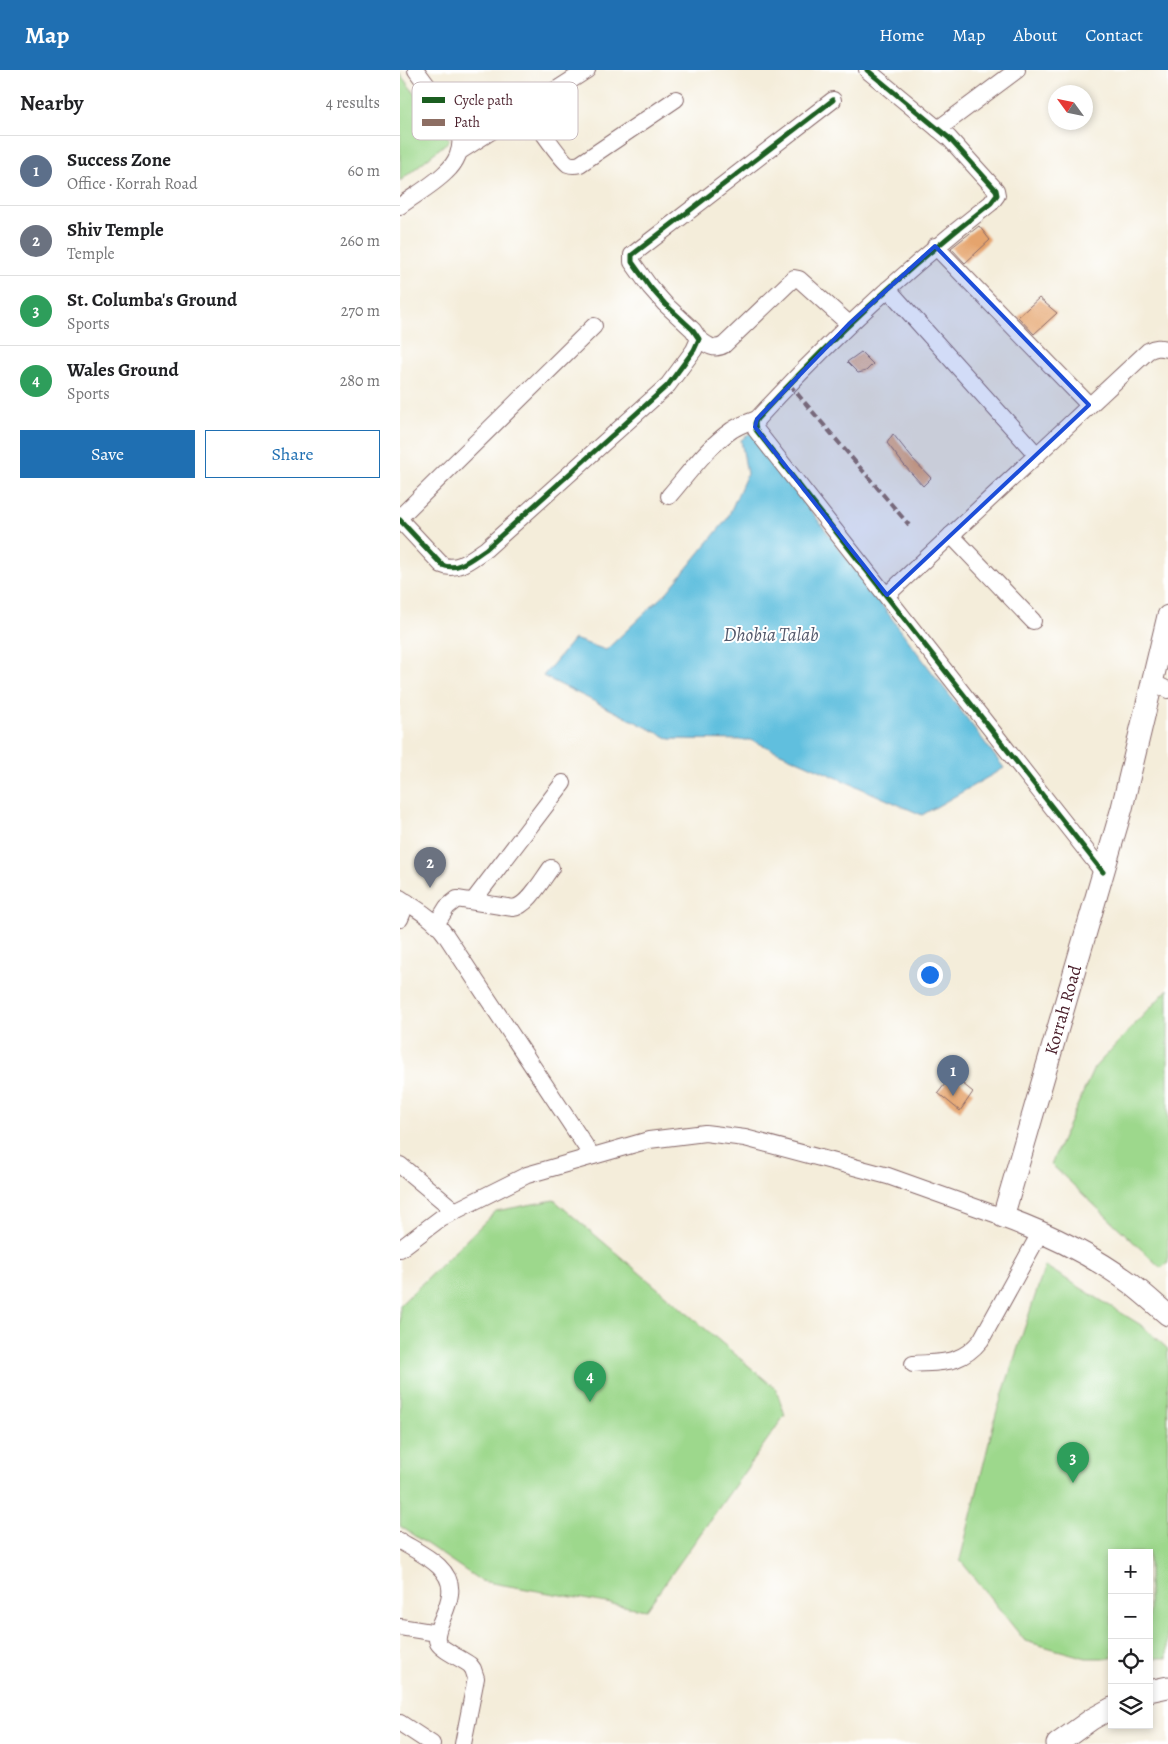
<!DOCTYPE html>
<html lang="en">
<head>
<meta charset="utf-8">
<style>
  body { margin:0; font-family:Alegreya,serif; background:#f6f6f6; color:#202124 }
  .controls { position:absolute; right:15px; bottom:15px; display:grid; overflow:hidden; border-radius:0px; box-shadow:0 2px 8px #0003 }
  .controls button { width:45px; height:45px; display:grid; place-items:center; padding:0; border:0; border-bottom:1px solid #e0e0e0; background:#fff; color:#202124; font:25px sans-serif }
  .compass { position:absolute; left:648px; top:15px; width:45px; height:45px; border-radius:50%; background:#fff; box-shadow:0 2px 8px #0003; rotate:303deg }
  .you { position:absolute; left:529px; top:904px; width:18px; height:18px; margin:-12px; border:4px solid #fff; border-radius:50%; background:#1a73e8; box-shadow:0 0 0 8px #1a73e833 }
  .badge { display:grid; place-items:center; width:32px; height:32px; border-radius:50%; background:#1f6fb2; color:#fff; font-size:16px; font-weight:700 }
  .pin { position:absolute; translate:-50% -41px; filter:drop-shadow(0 1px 2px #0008) }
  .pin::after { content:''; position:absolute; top:26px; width:18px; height:15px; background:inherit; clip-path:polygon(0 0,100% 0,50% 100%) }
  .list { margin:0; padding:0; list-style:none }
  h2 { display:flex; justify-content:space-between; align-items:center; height:65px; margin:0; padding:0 20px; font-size:21px }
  h2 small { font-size:16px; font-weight:400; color:#757577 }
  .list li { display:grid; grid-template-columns:32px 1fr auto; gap:15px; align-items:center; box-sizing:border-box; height:70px; padding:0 20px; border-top:1px solid #e0e0e0 }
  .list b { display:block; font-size:19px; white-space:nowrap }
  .list p { margin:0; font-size:16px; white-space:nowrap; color:#757577 }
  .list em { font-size:16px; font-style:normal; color:#757577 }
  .actions { display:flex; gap:10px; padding:15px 20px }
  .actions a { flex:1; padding:11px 0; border:1px solid #1f6fb2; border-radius:0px; text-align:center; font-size:18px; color:#1f6fb2 }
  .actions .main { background:#1f6fb2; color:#fff }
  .icon { flex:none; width:28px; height:28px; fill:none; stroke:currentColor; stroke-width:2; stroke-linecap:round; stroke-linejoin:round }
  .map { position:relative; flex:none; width:768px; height:1674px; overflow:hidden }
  header { display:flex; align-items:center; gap:30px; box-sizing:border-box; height:70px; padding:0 25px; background:#1f6fb2; color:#fff }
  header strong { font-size:24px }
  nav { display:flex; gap:28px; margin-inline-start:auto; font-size:18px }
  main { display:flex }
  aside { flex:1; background:#fff }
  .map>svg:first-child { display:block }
</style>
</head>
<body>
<header>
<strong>Map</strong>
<nav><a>Home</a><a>Map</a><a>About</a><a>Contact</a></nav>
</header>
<main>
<aside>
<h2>Nearby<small>4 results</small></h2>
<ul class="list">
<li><span class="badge" style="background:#5c6f8a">1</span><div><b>Success Zone</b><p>Office · Korrah Road</p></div><em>60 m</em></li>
<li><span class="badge" style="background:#6b7280">2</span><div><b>Shiv Temple</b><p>Temple</p></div><em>260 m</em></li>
<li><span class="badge" style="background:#2e9e5b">3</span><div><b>St. Columba's Ground</b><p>Sports</p></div><em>270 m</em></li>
<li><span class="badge" style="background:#2e9e5b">4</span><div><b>Wales Ground</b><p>Sports</p></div><em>280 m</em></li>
</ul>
<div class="actions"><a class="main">Save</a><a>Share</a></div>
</aside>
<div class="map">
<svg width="768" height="1674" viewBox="0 0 768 1674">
  <rect width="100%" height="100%" fill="#fff"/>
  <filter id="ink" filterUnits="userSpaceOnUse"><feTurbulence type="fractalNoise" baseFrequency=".02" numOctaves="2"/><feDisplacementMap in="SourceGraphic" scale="10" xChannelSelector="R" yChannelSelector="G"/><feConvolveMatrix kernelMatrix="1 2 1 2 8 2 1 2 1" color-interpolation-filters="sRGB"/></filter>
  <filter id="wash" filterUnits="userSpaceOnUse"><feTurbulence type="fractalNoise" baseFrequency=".0096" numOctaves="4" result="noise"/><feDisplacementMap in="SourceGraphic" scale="20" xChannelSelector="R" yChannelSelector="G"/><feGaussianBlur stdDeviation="1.12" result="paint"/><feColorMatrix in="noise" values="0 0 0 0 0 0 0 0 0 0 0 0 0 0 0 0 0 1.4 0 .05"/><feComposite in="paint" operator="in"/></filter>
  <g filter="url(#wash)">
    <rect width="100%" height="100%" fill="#f4edda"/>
    <g fill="#9dd88c" stroke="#747c5c">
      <polygon points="0,4 50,70 0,111"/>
      <polygon points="768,919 768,1193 761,1198 651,1094 694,998"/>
      <polygon points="154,1130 376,1319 385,1345 246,1540 81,1511 0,1456 0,1235 96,1141"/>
      <polygon points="645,1196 741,1255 768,1279 767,1588 749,1588 749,1483 712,1483 712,1588 686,1588 625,1571 560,1490 596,1344"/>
    </g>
    <polygon fill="#60bfde" stroke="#556f84" points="352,362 604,698 522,745 351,670 270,669 143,606 174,569 206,580 268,521 327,449 347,404 341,370"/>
    <g id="blocks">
      <g fill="#e5a46d">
        <polygon points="579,156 590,170 565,193 551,178"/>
        <polygon points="639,228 657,243 634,264 618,247"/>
        <polygon points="461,282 473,294 466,301 458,303 447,292"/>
        <polygon points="493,364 512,388 531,408 523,416 504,395 487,373"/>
        <polygon points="552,1005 573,1022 560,1041 538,1023"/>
      </g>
    </g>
  </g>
  <g filter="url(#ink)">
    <use href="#blocks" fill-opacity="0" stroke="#866768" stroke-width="1"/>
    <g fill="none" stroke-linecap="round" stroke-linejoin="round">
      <defs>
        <g id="minor">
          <path d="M467,0L549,68L596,120L597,125L591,133C506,199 430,269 357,349L355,353L356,360L703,802"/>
          <path d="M126,39C135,50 159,88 168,94C173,96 176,95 180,94L276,29"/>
          <polyline points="538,59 617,0"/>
          <polyline points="59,82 187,0"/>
          <path d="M0,136C15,125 33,115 46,102C56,93 62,80 60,67C57,52 26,15 16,0"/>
          <polyline points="535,176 689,335"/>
          <polyline points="488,219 637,385"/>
          <path d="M299,269C307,275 314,281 324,275L394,208L399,209L449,254"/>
          <path d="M269,426C288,404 307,377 332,360C339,355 349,352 357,349"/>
          <polyline points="0,447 194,256"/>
          <path d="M0,450L42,495C58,502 72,488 86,479L268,315L294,280L299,269L293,260L265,234L250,217L232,192V185L433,30"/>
          <polyline points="551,465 633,551"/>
          <path d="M487,525L748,281C755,277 760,277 768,279"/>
          <polyline points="752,612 768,620"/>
          <path d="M0,828C17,839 33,848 45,864L192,1086"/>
          <polyline points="73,831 163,713"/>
          <polyline points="0,849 7,832"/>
          <path d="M37,853L47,837L57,829L113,838C128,836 142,810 151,798"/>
          <polyline points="0,1095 55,1141"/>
          <polyline points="0,1179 41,1148 127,1105 249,1070 305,1063 345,1068 488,1106 603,1147"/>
          <path d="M513,1294C542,1292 561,1295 581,1270L640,1163"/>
          <path d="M0,1471C19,1483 54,1497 50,1524C49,1534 44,1544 40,1554C38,1560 35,1567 38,1573C42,1580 62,1589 70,1595L73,1599L76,1608L63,1674"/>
          <polyline points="0,1557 37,1563"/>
          <polyline points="0,1653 32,1674"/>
        </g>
        <g id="major">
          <path d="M768,546L722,738L603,1147C647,1163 692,1185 730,1213C743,1223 755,1234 768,1245"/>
          <polyline points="749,1621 768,1617"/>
          <polyline points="657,1674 692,1649 712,1638"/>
        </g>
      </defs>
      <use href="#minor" stroke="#866768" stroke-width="18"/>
      <use href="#major" stroke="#866768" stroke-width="23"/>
      <use href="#minor" stroke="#fff" stroke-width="16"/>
      <use href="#major" stroke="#fff" stroke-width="21"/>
      <polyline stroke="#8d6e63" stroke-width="4" stroke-dasharray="8 4" stroke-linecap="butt" points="389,314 509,455"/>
      <defs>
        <g id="cycleway">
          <path d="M467,0L549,68L596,120L597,125L591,133C506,199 430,269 357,349L355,353L356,360L703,802"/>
          <path d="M0,450L42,495C58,502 72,488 86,479L268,315L294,280L299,269L293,260L265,234L250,217L232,192V185L433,30"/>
        </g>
      </defs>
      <use href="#cycleway" stroke="#fff" stroke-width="8"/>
      <use href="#cycleway" stroke="#1b5e20" stroke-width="5"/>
    </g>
  </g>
  <path fill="#1d4ed8" fill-opacity="0.2" stroke="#1d4ed8" stroke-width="4" stroke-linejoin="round" d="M535,176L689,335L487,525L355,357L357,349L449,254Z"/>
  <g text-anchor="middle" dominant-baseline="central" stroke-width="4" stroke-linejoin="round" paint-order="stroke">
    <g font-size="18" fill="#4a1f2b" stroke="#fff">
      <text transform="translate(663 940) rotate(-74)">Korrah Road</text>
    </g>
    <g font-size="19" font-style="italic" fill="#52576a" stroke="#fff">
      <text x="371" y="565">Dhobia Talab</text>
    </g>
  </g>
  <rect x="12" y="12" width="166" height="58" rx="8" fill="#fff" stroke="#c9bcbf" stroke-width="1"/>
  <rect x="22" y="27" width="23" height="6" fill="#1b5e20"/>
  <rect x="22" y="49" width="23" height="7" fill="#8d6e63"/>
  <g font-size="14" fill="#4a1f2b">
    <text x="54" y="35">Cycle path</text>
    <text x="54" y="57">Path</text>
  </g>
</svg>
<div class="controls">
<button>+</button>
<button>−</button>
<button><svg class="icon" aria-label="locate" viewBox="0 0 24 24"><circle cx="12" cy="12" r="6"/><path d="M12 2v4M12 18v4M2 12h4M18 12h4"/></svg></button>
<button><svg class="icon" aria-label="layers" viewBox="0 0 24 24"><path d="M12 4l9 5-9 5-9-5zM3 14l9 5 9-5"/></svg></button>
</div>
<svg class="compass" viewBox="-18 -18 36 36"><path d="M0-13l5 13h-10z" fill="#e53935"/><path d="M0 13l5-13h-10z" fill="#757577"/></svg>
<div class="you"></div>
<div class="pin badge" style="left:553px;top:1026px;background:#5c6f8a">1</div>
<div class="pin badge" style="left:30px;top:818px;background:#6b7280">2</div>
<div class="pin badge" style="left:673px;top:1413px;background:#2e9e5b">3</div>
<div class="pin badge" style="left:190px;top:1332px;background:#2e9e5b">4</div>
</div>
</main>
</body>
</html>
